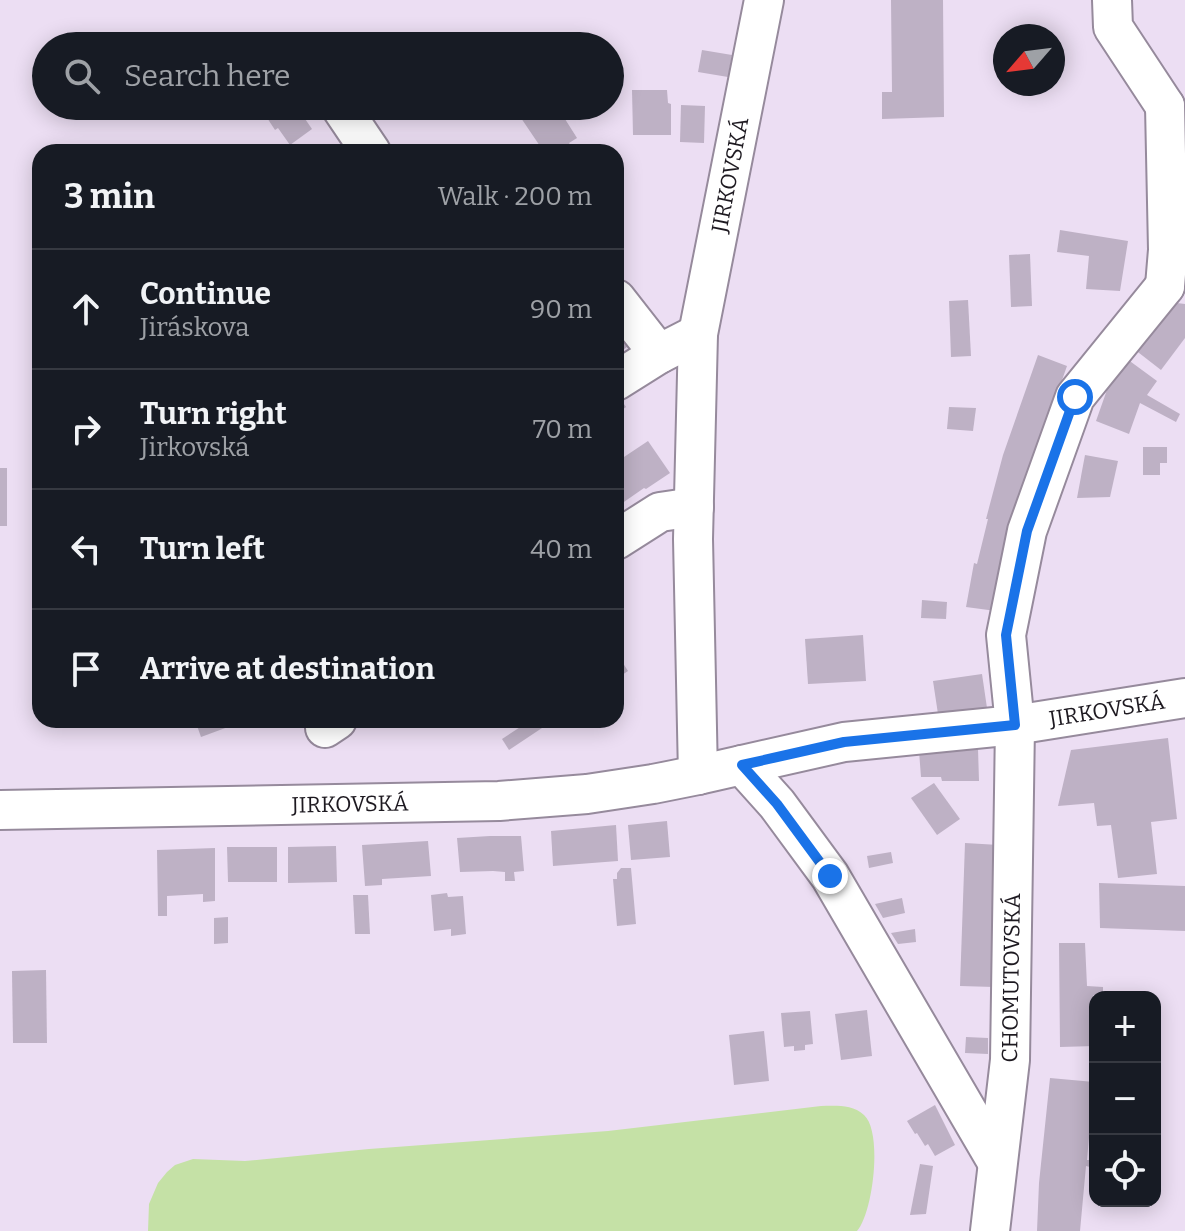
<!DOCTYPE html>
<html lang="en">
<head>
<meta charset="utf-8">
<style>
  body { margin:0; font-family:Bitter,serif; background:#20242c; color:#f1f3f6 }
  .controls { position:absolute; right:24px; bottom:24px; display:grid; overflow:hidden; border-radius:16px; box-shadow:0 4px 20px #0003 }
  .controls button { width:72px; height:72px; display:grid; place-items:center; padding:0; border:0; border-bottom:2px solid #363941; background:#171b24; color:#f1f3f6; font:40px sans-serif }
  .compass { position:absolute; left:993px; top:24px; width:72px; height:72px; border-radius:50%; background:#171b24; box-shadow:0 4px 20px #0003; rotate:242deg }
  .stop { position:absolute; width:24px; height:24px; margin:-18px; border:6px solid #1a73e8; border-radius:50%; background:#fff }
  .stop.end { background:#1a73e8; border-color:#fff; box-shadow:0 2px 8px #0008 }
  .list { margin:0; padding:0; list-style:none }
  h2 { display:flex; justify-content:space-between; align-items:center; height:104px; margin:0; padding:0 32px; font-size:34px }
  h2 small { font-size:26px; font-weight:400; color:#9ea1a6 }
  .list li { display:grid; grid-template-columns:52px 1fr auto; gap:24px; align-items:center; box-sizing:border-box; height:120px; padding:0 32px; border-top:2px solid #363941 }
  .list b { display:block; font-size:30px; white-space:nowrap }
  .list p { margin:0; font-size:26px; white-space:nowrap; color:#9ea1a6 }
  .list em { font-size:26px; font-style:normal; color:#9ea1a6 }
  .icon { flex:none; width:44px; height:44px; fill:none; stroke:currentColor; stroke-width:2; stroke-linecap:round; stroke-linejoin:round }
  .map { position:relative; flex:none; width:1185px; height:1231px; overflow:hidden }
  .search { position:absolute; background:#171b24; box-shadow:0 4px 20px #0003; left:32px; top:32px; width:592px; height:88px; display:flex; align-items:center; gap:20px; box-sizing:border-box; padding:0 28px; border-radius:44px; color:#9ea1a6; font-size:30px }
  .panel { position:absolute; background:#171b24; box-shadow:0 4px 20px #0003; left:32px; top:144px; width:592px; height:584px; border-radius:24px }
  .map>svg:first-child { display:block }
</style>
</head>
<body>
<div class="map">
<svg width="1185" height="1231" viewBox="0 0 1185 1231">
  <rect width="100%" height="100%" fill="#ecdef3"/>
  <path fill="#c5e1a6" d="M821,1106C835,1106 852,1104 864,1115C883,1132 873,1213 857,1231H148L149,1204L158,1183L167,1172L175,1165L193,1159L245,1161L369,1149L608,1131Z"/>
  <g fill="#beb1c5">
    <polygon points="891,0 943,0 944,117 882,119 882,92 892,92"/>
    <polygon points="702,50 732,55 728,77 698,72"/>
    <polygon points="632,90 667,90 668,103 671,104 671,135 633,135"/>
    <polygon points="681,105 705,106 704,143 680,142"/>
    <polygon points="262,106 306,106 308,108 301,113 312,129 290,145 278,128 275,130 260,107"/>
    <polygon points="539,106 578,106 580,109 565,119 577,138 569,143 574,150 579,146 583,152 544,152 521,118"/>
    <polygon points="1060,230 1128,241 1120,291 1086,289 1089,256 1057,252"/>
    <polygon points="1030,254 1032,306 1011,307 1009,255"/>
    <polygon points="968,300 971,356 951,357 949,301"/>
    <polygon points="1169,302 1185,304 1185,338 1161,370 1134,349"/>
    <polygon points="616,328 631,344 616,355"/>
    <polygon points="1038,355 1067,366 1033,462 1031,462 996,611 966,607 974,563 977,564 988,519 986,519 1003,455"/>
    <polygon points="1127,359 1157,381 1147,395 1180,414 1176,422 1140,403 1129,434 1096,421 1108,387"/>
    <polygon points="619,397 626,407 616,414 616,399"/>
    <polygon points="949,407 976,408 973,431 947,429"/>
    <polygon points="648,441 670,473 646,489 644,488 621,504 622,506 616,509 616,460 623,455 624,457"/>
    <polygon points="1143,447 1167,447 1167,463 1160,463 1160,475 1143,475"/>
    <polygon points="1085,455 1118,461 1110,497 1077,498"/>
    <rect x="0" y="468" width="7" height="58"/>
    <polygon points="922,600 947,602 946,619 921,618"/>
    <polygon points="863,635 866,681 808,684 805,639"/>
    <polygon points="621,660 628,671 616,679 616,664"/>
    <polygon points="982,674 987,708 938,714 933,681"/>
    <polygon points="195,720 247,720 201,737"/>
    <polygon points="531,720 554,720 509,750 502,739"/>
    <polygon points="1168,738 1177,819 1151,822 1157,874 1118,878 1111,825 1097,826 1094,803 1058,806 1071,750"/>
    <polygon points="978,749 979,781 942,781 941,777 921,777 919,751"/>
    <polygon points="934,783 960,819 937,835 911,798"/>
    <polygon points="667,821 670,857 631,860 628,825"/>
    <polygon points="616,825 618,861 553,866 551,831"/>
    <polygon points="490,836 521,836 524,871 514,872 515,881 505,881 505,872 493,871 460,872 457,838"/>
    <polygon points="428,841 431,876 382,879 382,885 365,886 362,845"/>
    <polygon points="965,843 999,845 994,987 960,986"/>
    <polygon points="336,846 337,882 288,883 288,847"/>
    <polygon points="227,847 277,847 277,882 228,882"/>
    <polygon points="215,848 215,901 203,902 203,894 167,896 167,916 158,916 157,850"/>
    <polygon points="891,852 893,863 869,868 867,856"/>
    <polygon points="621,868 631,868 636,924 617,926 613,879 617,879 617,873"/>
    <polygon points="1099,883 1185,886 1185,931 1100,928"/>
    <polygon points="447,893 448,897 463,896 466,934 451,936 451,929 434,931 431,895"/>
    <polygon points="353,895 368,895 370,934 355,934"/>
    <polygon points="902,898 905,913 883,918 875,904"/>
    <polygon points="228,917 228,943 214,944 214,918"/>
    <polygon points="915,929 916,942 898,944 891,933"/>
    <polygon points="1059,943 1085,943 1087,986 1103,987 1103,995 1093,995 1095,1046 1060,1047"/>
    <polygon points="46,970 47,1043 13,1043 12,971"/>
    <polygon points="867,1010 872,1056 841,1060 835,1014"/>
    <polygon points="810,1011 813,1044 805,1045 805,1050 794,1051 794,1046 784,1047 781,1013"/>
    <polygon points="764,1031 769,1081 734,1085 729,1035"/>
    <polygon points="966,1037 988,1038 988,1054 965,1053"/>
    <polygon points="1050,1078 1094,1082 1087,1160 1090,1160 1090,1167 1086,1166 1080,1231 1037,1231 1039,1183"/>
    <polygon points="935,1105 955,1145 935,1156 928,1144 925,1146 917,1133 915,1134 907,1121"/>
    <polygon points="920,1164 933,1166 926,1214 910,1215"/>
  </g>
  <g fill="none" stroke-linecap="round" stroke-linejoin="round">
    <defs>
      <g id="minor">
        <polyline points="1112,0 1113,27 1165,106"/>
        <polyline points="340,106 371,152"/>
        <polyline points="1165,106 1168,250 1165,286"/>
        <polyline points="616,299 659,354"/>
        <polyline points="616,381 659,354 698,334"/>
        <polyline points="616,540 660,512 694,507"/>
        <polyline points="325,728 337,720"/>
        <polyline points="742,765 777,804 830,876 997,1162"/>
        <polyline points="698,775 693,539 698,334 764,0"/>
        <polyline points="0,810 499,801 587,794 653,784 698,775 844,742 1015,725 1185,698"/>
        <polyline points="990,1231 1010,1060 1015,725 1006,635 1027,531 1075,397 1165,286"/>
      </g>
    </defs>
    <use href="#minor" stroke="#968a9c" stroke-width="42"/>
    <use href="#minor" stroke="#fff" stroke-width="38"/>
  </g>
  <g fill="none" stroke-linecap="round" stroke-linejoin="round">
    <polyline stroke="#1a73e8" stroke-width="10" points="830,876 777,804 742,765 844,742 1015,725 1006,635 1027,531 1075,397"/>
  </g>
  <g text-anchor="middle" dominant-baseline="central" stroke-width="7" stroke-linejoin="round" paint-order="stroke">
    <g font-size="22" fill="#1d1920" stroke="#fff">
      <text transform="translate(730 175) rotate(-79)">JIRKOVSKÁ</text>
      <text transform="translate(1107 710) rotate(-9)">JIRKOVSKÁ</text>
      <text transform="translate(350 804) rotate(-1)">JIRKOVSKÁ</text>
      <text transform="translate(1011 978) rotate(-89)">CHOMUTOVSKÁ</text>
    </g>
  </g>
</svg>
<div class="controls">
<button>+</button>
<button>−</button>
<button><svg class="icon" aria-label="locate" viewBox="0 0 24 24"><circle cx="12" cy="12" r="6"/><path d="M12 2v4M12 18v4M2 12h4M18 12h4"/></svg></button>
</div>
<svg class="compass" viewBox="-18 -18 36 36"><path d="M0-13l5 13h-10z" fill="#e53935"/><path d="M0 13l5-13h-10z" fill="#9ea1a6"/></svg>
<div class="stop" style="left:1075px;top:397px"></div>
<div class="stop end" style="left:830px;top:876px"></div>
<div class="search"><svg class="icon" aria-label="search" viewBox="0 0 24 24"><circle cx="10" cy="10" r="6"/><path d="M15 15l6 6"/></svg>Search here</div>
<section class="panel">
<h2>3 min<small>Walk · 200 m</small></h2>
<ul class="list">
<li><svg class="icon" aria-label="ahead" viewBox="0 0 24 24"><path d="M12 20V5M6 11l6-6 6 6"/></svg><div><b>Continue</b><p>Jiráskova</p></div><em>90 m</em></li>
<li><svg class="icon" aria-label="right" viewBox="0 0 24 24"><path d="M7 20v-9h11M14 6l5 5-5 5"/></svg><div><b>Turn right</b><p>Jirkovská</p></div><em>70 m</em></li>
<li><svg class="icon" aria-label="left" viewBox="0 0 24 24"><path d="M17 20v-9H6M10 6l-5 5 5 5"/></svg><div><b>Turn left</b></div><em>40 m</em></li>
<li><svg class="icon" aria-label="arrive" viewBox="0 0 24 24"><path d="M6 21V4h12l-3 4 3 4H6"/></svg><div><b>Arrive at destination</b></div></li>
</ul>
</section>
</div>
</body>
</html>
